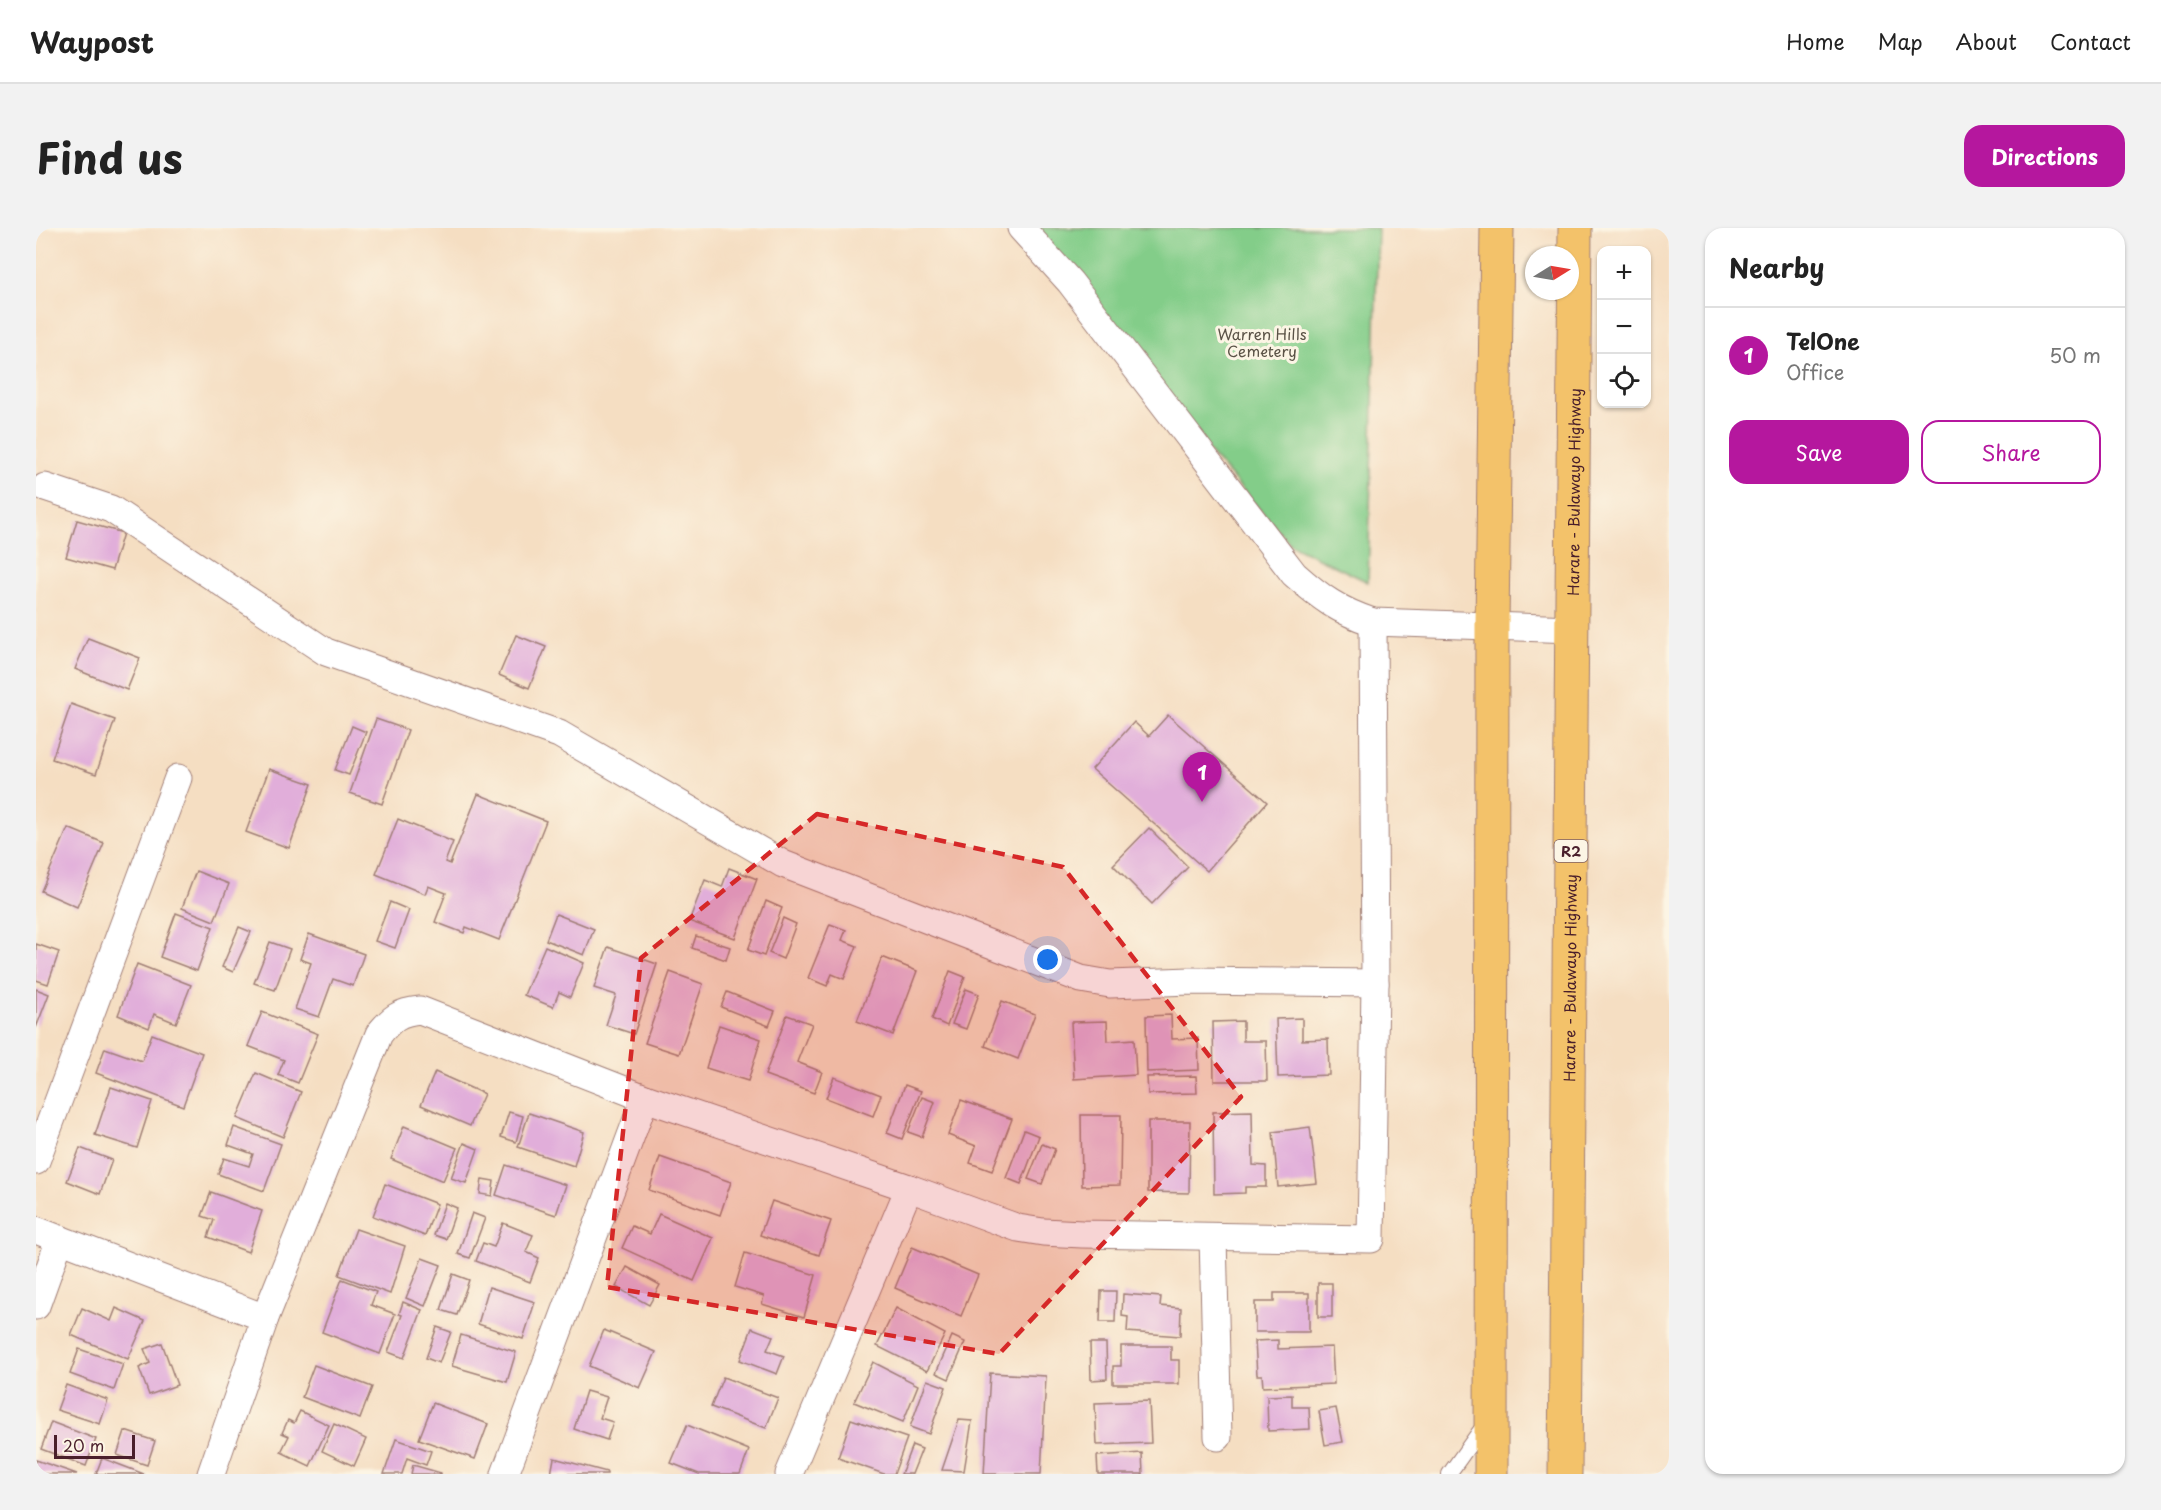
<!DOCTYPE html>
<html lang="en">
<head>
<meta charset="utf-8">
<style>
  body { margin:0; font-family:"Playpen Sans",sans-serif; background:#f2f2f2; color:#222 }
  .controls { position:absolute; right:18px; top:18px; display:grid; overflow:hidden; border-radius:12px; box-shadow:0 2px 4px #0004 }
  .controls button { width:54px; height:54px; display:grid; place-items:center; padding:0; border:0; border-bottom:2px solid #e0e0e0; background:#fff; color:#222; font:30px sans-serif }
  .compass { position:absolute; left:1489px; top:18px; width:54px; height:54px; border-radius:50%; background:#fff; box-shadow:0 2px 4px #0004; rotate:79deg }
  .scale { position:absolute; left:18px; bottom:15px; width:81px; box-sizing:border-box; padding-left:6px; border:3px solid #4a1f2b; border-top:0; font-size:16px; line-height:21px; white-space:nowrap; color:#4a1f2b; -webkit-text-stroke:4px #fcf5e5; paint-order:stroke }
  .you { position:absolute; left:1012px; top:732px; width:21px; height:21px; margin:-15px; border:4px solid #fff; border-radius:50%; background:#1a73e8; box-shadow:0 0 0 9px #1a73e833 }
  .badge { display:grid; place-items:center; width:39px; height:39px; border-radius:50%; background:#b5179e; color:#fff; font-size:20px; font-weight:700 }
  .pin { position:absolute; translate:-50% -50px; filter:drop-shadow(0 2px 3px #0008) }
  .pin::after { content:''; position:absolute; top:32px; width:21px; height:18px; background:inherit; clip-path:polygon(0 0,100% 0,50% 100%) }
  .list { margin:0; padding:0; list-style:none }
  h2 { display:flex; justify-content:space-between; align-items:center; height:78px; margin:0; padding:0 24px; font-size:26px }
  h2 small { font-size:20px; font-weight:400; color:#767676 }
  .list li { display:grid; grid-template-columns:39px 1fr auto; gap:18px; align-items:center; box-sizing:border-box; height:96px; padding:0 24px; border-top:2px solid #e0e0e0 }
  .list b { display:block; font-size:22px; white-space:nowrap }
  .list p { margin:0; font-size:20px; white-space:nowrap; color:#767676 }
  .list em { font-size:20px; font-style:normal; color:#767676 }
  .actions { display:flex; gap:12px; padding:18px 24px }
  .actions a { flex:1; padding:14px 0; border:2px solid #b5179e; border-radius:18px; text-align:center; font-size:21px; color:#b5179e }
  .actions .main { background:#b5179e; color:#fff }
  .icon { flex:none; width:33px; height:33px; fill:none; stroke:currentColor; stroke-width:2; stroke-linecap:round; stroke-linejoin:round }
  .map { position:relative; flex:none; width:1633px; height:1246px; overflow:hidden; border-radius:18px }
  header { display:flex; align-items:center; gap:36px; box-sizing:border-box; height:84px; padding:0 30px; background:#fff; border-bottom:2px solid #e0e0e0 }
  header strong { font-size:28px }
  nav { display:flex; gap:33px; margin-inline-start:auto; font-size:21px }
  .intro { display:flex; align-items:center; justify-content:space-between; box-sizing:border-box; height:144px; padding:0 36px }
  h1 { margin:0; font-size:42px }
  .button { padding:15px 27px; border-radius:18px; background:#b5179e; color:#fff; font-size:21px; font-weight:700 }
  main { display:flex; gap:36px; padding:0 36px }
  aside { flex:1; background:#fff; border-radius:18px; box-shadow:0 2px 4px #0004 }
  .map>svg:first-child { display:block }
</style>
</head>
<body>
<header>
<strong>Waypost</strong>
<nav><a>Home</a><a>Map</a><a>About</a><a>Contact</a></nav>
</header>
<div class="intro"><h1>Find us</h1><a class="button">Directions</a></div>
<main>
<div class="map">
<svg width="1633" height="1246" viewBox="0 0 1633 1246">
  <rect width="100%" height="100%" fill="#fcf5e5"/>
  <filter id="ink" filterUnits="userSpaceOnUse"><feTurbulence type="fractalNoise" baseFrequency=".0167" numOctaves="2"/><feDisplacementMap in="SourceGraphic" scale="12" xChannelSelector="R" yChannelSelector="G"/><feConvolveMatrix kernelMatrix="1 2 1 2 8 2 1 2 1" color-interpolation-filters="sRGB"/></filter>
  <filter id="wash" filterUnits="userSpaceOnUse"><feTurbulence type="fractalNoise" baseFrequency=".008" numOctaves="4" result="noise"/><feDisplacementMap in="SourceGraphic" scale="24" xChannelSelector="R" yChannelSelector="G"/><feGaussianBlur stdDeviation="1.35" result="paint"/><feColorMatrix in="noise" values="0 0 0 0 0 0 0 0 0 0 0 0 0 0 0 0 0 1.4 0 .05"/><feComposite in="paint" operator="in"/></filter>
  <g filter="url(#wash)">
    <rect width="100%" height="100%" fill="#f5dec2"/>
    <polygon fill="#83cd89" stroke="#66765a" stroke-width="1.5" points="976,0 1342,0 1332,354 1255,317"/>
    <g id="blocks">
      <g fill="#e1aeda">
        <polygon points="41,292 87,305 76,342 30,329"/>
        <polygon points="480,407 510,419 493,460 463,447"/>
        <polygon points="52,410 104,430 91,462 39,441"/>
        <polygon points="35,476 79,492 60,546 16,531"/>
        <polygon points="1132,487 1231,574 1171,643 1056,541 1098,494 1113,508"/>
        <polygon points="340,491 372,502 346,576 314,565"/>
        <polygon points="316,498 330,504 313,547 299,542"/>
        <polygon points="233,541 276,556 253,620 210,604"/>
        <polygon points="442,566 510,593 463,712 430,699 428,705 399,694 410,665 392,658 389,666 340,646 362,591 417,614 409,634 414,636"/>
        <polygon points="32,600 68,615 41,679 5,663"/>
        <polygon points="1113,600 1152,639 1116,676 1077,637"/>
        <polygon points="693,640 721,651 699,710 653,693 669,652 686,659"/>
        <polygon points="160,643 193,656 178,693 146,680"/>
        <polygon points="730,673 746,680 728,728 712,722"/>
        <polygon points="354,674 373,682 359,720 339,713"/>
        <polygon points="140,685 177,699 161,743 124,729"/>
        <polygon points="520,686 558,701 548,727 510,712"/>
        <polygon points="747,690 760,696 747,731 733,725"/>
        <polygon points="794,696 810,702 806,712 821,718 808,751 796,746 791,758 772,750"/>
        <polygon points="203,699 215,704 197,744 186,739"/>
        <polygon points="273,706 328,726 317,758 297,751 283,789 259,781 275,735 264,731"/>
        <polygon points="660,708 694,719 690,732 656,720"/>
        <polygon points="234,714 254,721 239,762 218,755"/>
        <polygon points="0,716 23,724 12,756 0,752"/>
        <polygon points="509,718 548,735 534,769 523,764 517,779 488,767"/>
        <polygon points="572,719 621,736 598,806 570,797 580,767 558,760"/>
        <polygon points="846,729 881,743 857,807 821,793"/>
        <polygon points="101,736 155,757 140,795 118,786 113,800 82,787"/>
        <polygon points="914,743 929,749 911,798 896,791"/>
        <polygon points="634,744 667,756 643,826 609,815"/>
        <polygon points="0,761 13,766 0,800"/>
        <polygon points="930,761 943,766 930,801 916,796"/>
        <polygon points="691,764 739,783 733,798 685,779"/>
        <polygon points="966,773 999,786 982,831 949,818"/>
        <polygon points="226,784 282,806 262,855 242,847 248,832 212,818"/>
        <polygon points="751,787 776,796 761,834 786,844 778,865 729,847"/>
        <polygon points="1135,787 1136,811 1162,810 1163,842 1111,844 1110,788"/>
        <polygon points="1266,790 1266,812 1292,811 1293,847 1242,849 1240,791"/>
        <polygon points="1071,793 1072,813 1098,811 1100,847 1038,851 1035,794"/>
        <polygon points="1207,793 1207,813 1230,813 1231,853 1178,853 1177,794"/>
        <polygon points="683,797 725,811 712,853 670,840"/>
        <polygon points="116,806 166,825 147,878 60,845 69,820 106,833"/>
        <polygon points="399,844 448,866 434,898 385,877"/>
        <polygon points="220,845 265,864 247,909 201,890"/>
        <polygon points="1160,848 1161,865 1112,866 1111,849"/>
        <polygon points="798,849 845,867 837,888 790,870"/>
        <polygon points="869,857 885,863 866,911 851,905"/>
        <polygon points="75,859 116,873 101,920 59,907"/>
        <polygon points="886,869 899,874 886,909 872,904"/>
        <polygon points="925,872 976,891 956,943 934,935 940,918 912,907"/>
        <polygon points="1216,883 1217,937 1230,938 1230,959 1209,959 1209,965 1178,966 1177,884"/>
        <polygon points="473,884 487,888 480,914 465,909"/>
        <polygon points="493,885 548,904 538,938 482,919"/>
        <polygon points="1045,887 1085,887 1084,957 1046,958"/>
        <polygon points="1112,893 1154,893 1153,965 1112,964"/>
        <polygon points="368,898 421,920 407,953 355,931"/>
        <polygon points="198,899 245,916 228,963 182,946 188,930 213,938 217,926 192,917"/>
        <polygon points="1274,899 1281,955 1242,959 1237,904"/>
        <polygon points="988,902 1003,908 985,956 970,950"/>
        <polygon points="428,915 442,921 430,955 415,950"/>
        <polygon points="1006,916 1019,921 1006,956 992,951"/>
        <polygon points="44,920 76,932 64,966 31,953"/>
        <polygon points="624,929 695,954 684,987 613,962"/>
        <polygon points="470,937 530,957 520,987 460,967"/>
        <polygon points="446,951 458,953 456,968 444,966"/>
        <polygon points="349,956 401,976 389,1008 337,988"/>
        <polygon points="175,964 226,983 212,1024 172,1009 178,992 166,988"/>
        <polygon points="736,973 795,993 783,1027 724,1007"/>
        <polygon points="409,975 421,980 410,1011 398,1007"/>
        <polygon points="436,985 449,990 434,1030 422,1026"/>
        <polygon points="623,986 677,1010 658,1053 586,1020 596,998 614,1006"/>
        <polygon points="467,995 497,1007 490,1024 503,1030 494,1054 440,1033 447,1015 458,1019"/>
        <polygon points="320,1001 369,1018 354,1066 303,1047"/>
        <polygon points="876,1019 942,1047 925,1088 859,1060"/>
        <polygon points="709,1025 780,1047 768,1089 726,1076 728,1068 699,1059"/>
        <polygon points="386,1030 405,1037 389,1078 370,1070"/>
        <polygon points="591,1039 624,1057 613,1077 580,1059"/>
        <polygon points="417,1046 433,1052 421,1087 405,1082"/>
        <polygon points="306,1051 340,1064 335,1077 359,1086 344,1126 286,1104"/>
        <rect x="1282" y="1055" width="14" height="34"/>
        <polygon points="453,1059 499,1074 487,1111 442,1096"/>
        <polygon points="1065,1063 1080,1063 1079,1094 1064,1094"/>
        <polygon points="1238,1065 1273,1065 1273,1104 1219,1104 1219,1074 1238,1074"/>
        <polygon points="1087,1066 1125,1069 1124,1078 1145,1080 1144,1108 1091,1104 1092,1089 1086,1088"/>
        <polygon points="367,1074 386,1082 368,1130 352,1124 366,1087 363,1086"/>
        <polygon points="46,1080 75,1093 80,1080 109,1093 92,1131 35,1107"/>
        <polygon points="860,1080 909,1106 891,1143 841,1118"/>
        <polygon points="401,1099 415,1104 403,1135 390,1130"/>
        <polygon points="716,1100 737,1108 731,1122 748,1128 741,1146 704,1132"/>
        <polygon points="568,1102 620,1124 604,1160 553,1138"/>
        <polygon points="425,1107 480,1124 471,1154 416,1138"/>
        <polygon points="916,1108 929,1114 913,1151 900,1145"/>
        <polygon points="1242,1112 1242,1121 1296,1119 1298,1156 1227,1159 1226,1147 1221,1147 1219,1113"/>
        <polygon points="126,1115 141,1157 113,1167 103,1140 114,1135 108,1121"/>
        <polygon points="1054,1115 1070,1115 1071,1151 1055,1152"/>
        <polygon points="1085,1118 1135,1118 1135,1132 1143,1132 1143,1156 1077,1156 1077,1138 1085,1138"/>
        <polygon points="43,1121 87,1136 78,1162 34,1146"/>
        <polygon points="837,1134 882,1157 867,1194 818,1174"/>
        <polygon points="278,1137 336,1159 324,1191 266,1169"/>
        <polygon points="954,1145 1010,1148 1005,1246 948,1246"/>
        <polygon points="687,1149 742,1170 730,1200 675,1179"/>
        <polygon points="891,1152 910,1159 893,1206 874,1199"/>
        <polygon points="30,1157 72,1172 64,1196 21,1182"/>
        <polygon points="550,1163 571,1169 564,1190 577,1194 571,1212 538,1201"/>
        <polygon points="1256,1167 1256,1179 1273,1179 1274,1201 1232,1203 1231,1168"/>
        <polygon points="1113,1173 1115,1215 1061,1217 1059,1175"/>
        <polygon points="397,1175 452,1196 439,1231 383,1211"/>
        <polygon points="1300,1180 1307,1214 1289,1217 1283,1183"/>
        <polygon points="264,1183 293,1197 274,1238 245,1224 253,1208 246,1205 252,1192 258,1195"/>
        <polygon points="815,1191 871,1210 858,1246 848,1246 802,1230"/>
        <polygon points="923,1192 936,1193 928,1243 906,1242"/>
        <polygon points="15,1194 60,1211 50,1238 5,1221"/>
        <polygon points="298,1196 330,1211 318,1238 286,1223"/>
        <polygon points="651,1197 713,1222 704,1246 663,1246 635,1235"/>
        <polygon points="89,1203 119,1213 111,1237 81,1227"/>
        <polygon points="360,1211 395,1223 390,1237 371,1230 366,1246 348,1246"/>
        <polygon points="876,1217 886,1221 876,1246 865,1246"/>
        <polygon points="1106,1225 1107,1246 1062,1246 1061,1228"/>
        <polygon points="66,1230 108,1246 60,1246"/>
        <polygon points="518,1230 571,1244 571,1246 515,1246"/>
        <polygon points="0,1232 41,1246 0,1246"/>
        <polygon points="377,1237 405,1245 405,1246 375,1246"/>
      </g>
    </g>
  </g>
  <g filter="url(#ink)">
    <use href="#blocks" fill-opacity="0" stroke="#a07e76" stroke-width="1.5"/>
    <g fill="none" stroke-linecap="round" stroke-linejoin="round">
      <defs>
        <polyline id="service" points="1413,1246 1450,1194"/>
        <g id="minor">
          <path d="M985,0L1034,54L1258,346C1285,370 1303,383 1337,394L1537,401"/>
          <polyline points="9,259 75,281 290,424 523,506 747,636 1045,751 1074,756 1154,753 1339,755"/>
          <polyline points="0,933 142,550"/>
          <polyline points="0,1002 229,1090"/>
          <polyline points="1177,1009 1182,1209"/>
          <polyline points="0,1078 24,1011"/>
          <path d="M175,1246L229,1090L343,806C356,790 363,784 384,782L609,870L873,960L982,1000L1007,1004L1046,1006L1335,1011L1339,755L1337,394"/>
          <polyline points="469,1246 609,870"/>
          <polyline points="753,1246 873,960"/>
        </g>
        <g id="trunk">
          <polyline points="1455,1246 1456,398 1461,0"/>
          <path id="s1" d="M1529,1246L1539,0"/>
        </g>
      </defs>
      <use href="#service" stroke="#a07e76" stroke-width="16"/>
      <use href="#minor" stroke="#a07e76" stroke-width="29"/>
      <use href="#trunk" stroke="#a07e76" stroke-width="35"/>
      <use href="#service" stroke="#fff" stroke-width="14"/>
      <use href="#minor" stroke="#fff" stroke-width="27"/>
      <use href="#trunk" stroke="#f3c26a" stroke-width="33"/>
    </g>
  </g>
  <path fill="#d62828" fill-opacity="0.2" stroke="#d62828" stroke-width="4.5" stroke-dasharray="12 8" stroke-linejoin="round" d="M781,586L1027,639L1205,869L963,1126L571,1059L605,730Z"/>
  <g text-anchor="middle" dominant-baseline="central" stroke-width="6" stroke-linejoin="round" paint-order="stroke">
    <rect fill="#fcf5e5" stroke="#7f5f63" stroke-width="1.5" x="1518.5" y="612" width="33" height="22" rx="4.5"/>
    <g font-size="14" font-weight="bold" fill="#4a1f2b">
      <text x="1535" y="623">R2</text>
    </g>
    <g font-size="15" fill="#5b5347" stroke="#fcf5e5">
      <text x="1226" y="105">Warren Hills<tspan x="1226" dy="17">Cemetery</tspan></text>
    </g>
    <g font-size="15" fill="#4a1f2b" stroke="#fcf5e5">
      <text stroke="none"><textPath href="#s1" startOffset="982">Harare - Bulawayo Highway</textPath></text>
      <text stroke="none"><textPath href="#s1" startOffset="496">Harare - Bulawayo Highway</textPath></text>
    </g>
  </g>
</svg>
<div class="controls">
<button>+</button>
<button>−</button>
<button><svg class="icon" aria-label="locate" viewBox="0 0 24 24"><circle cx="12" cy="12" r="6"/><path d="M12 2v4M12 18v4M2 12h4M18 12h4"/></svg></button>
</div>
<svg class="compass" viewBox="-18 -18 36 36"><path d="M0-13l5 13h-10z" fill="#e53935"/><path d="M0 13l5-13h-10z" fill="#767676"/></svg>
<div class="scale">20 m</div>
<div class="you"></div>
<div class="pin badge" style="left:1166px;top:574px">1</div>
</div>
<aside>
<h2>Nearby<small></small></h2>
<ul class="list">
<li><span class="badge">1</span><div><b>TelOne</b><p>Office</p></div><em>50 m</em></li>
</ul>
<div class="actions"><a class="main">Save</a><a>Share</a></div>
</aside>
</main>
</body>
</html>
